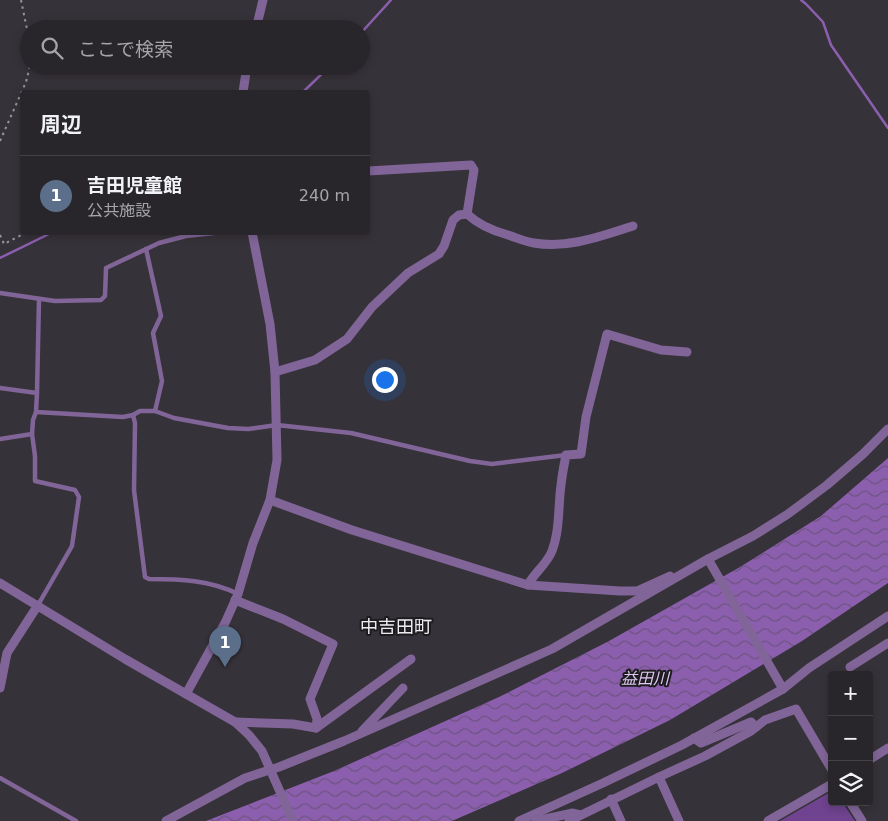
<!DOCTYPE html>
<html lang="ja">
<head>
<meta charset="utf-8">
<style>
  body { margin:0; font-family:"DejaVu Sans","Noto Sans JP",sans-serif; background:#302e33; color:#f1f3f6 }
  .controls { position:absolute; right:15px; bottom:15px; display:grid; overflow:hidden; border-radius:5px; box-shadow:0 2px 8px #0003 }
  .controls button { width:45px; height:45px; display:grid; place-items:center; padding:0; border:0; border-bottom:1px solid #444347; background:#28262b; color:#f1f3f6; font:25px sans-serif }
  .you { position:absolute; left:384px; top:379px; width:18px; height:18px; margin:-12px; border:4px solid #fff; border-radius:50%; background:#1a73e8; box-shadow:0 0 0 8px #1a73e833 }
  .badge { display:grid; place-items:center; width:32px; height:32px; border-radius:50%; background:#8c9099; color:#fff; font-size:16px; font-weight:700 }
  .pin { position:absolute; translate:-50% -41px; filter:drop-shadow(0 1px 2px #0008) }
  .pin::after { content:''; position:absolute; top:26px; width:18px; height:15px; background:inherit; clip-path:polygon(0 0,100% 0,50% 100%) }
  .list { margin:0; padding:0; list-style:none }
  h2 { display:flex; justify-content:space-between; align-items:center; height:65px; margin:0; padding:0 20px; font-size:21px }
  h2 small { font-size:16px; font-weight:400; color:#a5a5a9 }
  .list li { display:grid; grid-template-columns:32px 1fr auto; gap:15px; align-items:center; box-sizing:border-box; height:80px; padding:0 20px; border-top:1px solid #444347 }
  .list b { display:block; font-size:19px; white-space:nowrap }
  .list p { margin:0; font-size:16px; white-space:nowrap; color:#a5a5a9 }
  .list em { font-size:16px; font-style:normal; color:#a5a5a9 }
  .icon { flex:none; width:28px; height:28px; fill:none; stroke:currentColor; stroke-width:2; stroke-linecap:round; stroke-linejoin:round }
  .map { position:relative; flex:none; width:888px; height:821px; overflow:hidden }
  .search { position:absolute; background:#28262b; box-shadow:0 2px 8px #0003; left:20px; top:20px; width:350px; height:55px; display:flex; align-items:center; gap:12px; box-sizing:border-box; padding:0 18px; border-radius:28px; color:#a5a5a9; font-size:19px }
  .panel { position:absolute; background:#28262b; box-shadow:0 2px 8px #0003; left:20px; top:90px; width:350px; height:145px; border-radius:5px }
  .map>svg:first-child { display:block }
</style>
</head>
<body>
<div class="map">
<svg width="888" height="821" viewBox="0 0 888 821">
  <defs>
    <pattern id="water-waves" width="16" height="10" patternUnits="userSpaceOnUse" patternTransform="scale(1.25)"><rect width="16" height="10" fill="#8c5fae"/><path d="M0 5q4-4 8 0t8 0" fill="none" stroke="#6d5480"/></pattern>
  </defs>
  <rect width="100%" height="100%" fill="#363239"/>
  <polygon fill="url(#water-waves)" points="888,458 888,583 802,641 670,720 562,773 452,821 206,821 334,771 499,697 609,641 740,567 821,516"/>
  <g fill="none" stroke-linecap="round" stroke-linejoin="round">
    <g stroke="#8c5fae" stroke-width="2.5">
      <polyline points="801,0 806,4 823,22 831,45 888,128"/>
      <polyline points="361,33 391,0"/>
      <polyline points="303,92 330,66"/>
      <polyline points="0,258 53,232"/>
    </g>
  </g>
  <polygon fill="#6f438f" points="832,791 832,802 842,802 855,821 780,821"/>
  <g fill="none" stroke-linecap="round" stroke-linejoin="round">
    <g stroke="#979399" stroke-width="2" stroke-dasharray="2.5 4" stroke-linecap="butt">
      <polyline points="21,0 29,39"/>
      <polyline points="0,141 26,82 30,66"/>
      <polyline points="0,235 4,244 27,232"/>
    </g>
    <g stroke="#816598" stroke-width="4.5">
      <polyline points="146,249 161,316 153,333 162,381 155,411"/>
      <polyline points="0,293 55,301 101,300 105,296 106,268 159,243 186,236 223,232"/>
      <polyline points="0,388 37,393 36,412 123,417 133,415 140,411 155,411 174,418 228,428 248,429 277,425 351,433 470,461 492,464 566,455"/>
      <polyline points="37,393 39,299"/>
      <path d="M133,415L135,423L134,490L145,577L149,579C180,579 210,580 238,594"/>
      <polyline points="32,434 35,456 35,481 75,490 79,497 72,546 38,605"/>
      <polyline points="0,439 32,434 33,420 36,412"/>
      <polyline points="0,778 76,821"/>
    </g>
    <g stroke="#816598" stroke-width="9">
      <polyline points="256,29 263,0"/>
      <polyline points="243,92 247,66"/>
      <path d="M467,214C479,225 493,231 508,235C517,238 526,242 534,243C568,249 601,236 633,226"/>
      <polyline points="275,372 315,360 347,339 372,307 408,273 439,254 444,246 453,220 459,215 467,214 474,170 471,165 368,171"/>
      <polyline points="270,500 352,530 528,585 620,591 637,591 670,576"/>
      <polyline points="0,583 125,659 235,722 249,735 262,751 293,821"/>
      <path d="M528,585C534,573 547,564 552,551C560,530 558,507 561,485C562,475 564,465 566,455L581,454L586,417L607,334L661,350L687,352"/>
      <polyline points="235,600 283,619 333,644 310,699 317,719 316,728"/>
      <polyline points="850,667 888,643"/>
      <polyline points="0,688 7,653 38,605"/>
      <polyline points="783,689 809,668 888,616"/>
      <polyline points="186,694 225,623 238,594 253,543 270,500 277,460 275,372 270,324 252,232"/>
      <polyline points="235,722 293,724 316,728 411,659"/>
      <polyline points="362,731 403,688"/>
      <polyline points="694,738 701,743 751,722 756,727"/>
      <polyline points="869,760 888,748"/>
      <polyline points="659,777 705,756 751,731 765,720 796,709 832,770"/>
      <polyline points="611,799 621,821"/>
      <polyline points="850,802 862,821"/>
      <polyline points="166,821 245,778 279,767 344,741 552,649 708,559 753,536 788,514 827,485 863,454 888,429"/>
      <polyline points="519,821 603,783 682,745 783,689 708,559"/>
      <polyline points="536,821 573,813 581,815"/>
      <polyline points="569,821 659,777 679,821"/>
      <polyline points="768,821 832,784"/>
    </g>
  </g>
  <g text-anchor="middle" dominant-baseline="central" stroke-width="4" stroke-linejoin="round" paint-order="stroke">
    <g font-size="16" font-style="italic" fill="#dfc8f2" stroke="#1c1b1e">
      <text x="645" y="678">益田川</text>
    </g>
    <g font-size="18" fill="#eeebf0" stroke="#1c1b1e">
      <text x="396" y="626">中吉田町</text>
    </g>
  </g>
</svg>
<div class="controls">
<button>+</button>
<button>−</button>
<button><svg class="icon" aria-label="layers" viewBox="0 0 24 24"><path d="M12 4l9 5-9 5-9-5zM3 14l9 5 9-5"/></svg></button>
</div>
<div class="you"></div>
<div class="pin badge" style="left:225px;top:667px;background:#5c6f8a">1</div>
<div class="search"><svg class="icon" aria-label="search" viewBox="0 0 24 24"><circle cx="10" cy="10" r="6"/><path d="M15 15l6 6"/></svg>ここで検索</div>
<section class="panel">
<h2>周辺<small></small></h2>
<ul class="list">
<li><span class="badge" style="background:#5c6f8a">1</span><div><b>吉田児童館</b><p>公共施設</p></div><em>240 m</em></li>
</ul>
</section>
</div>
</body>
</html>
